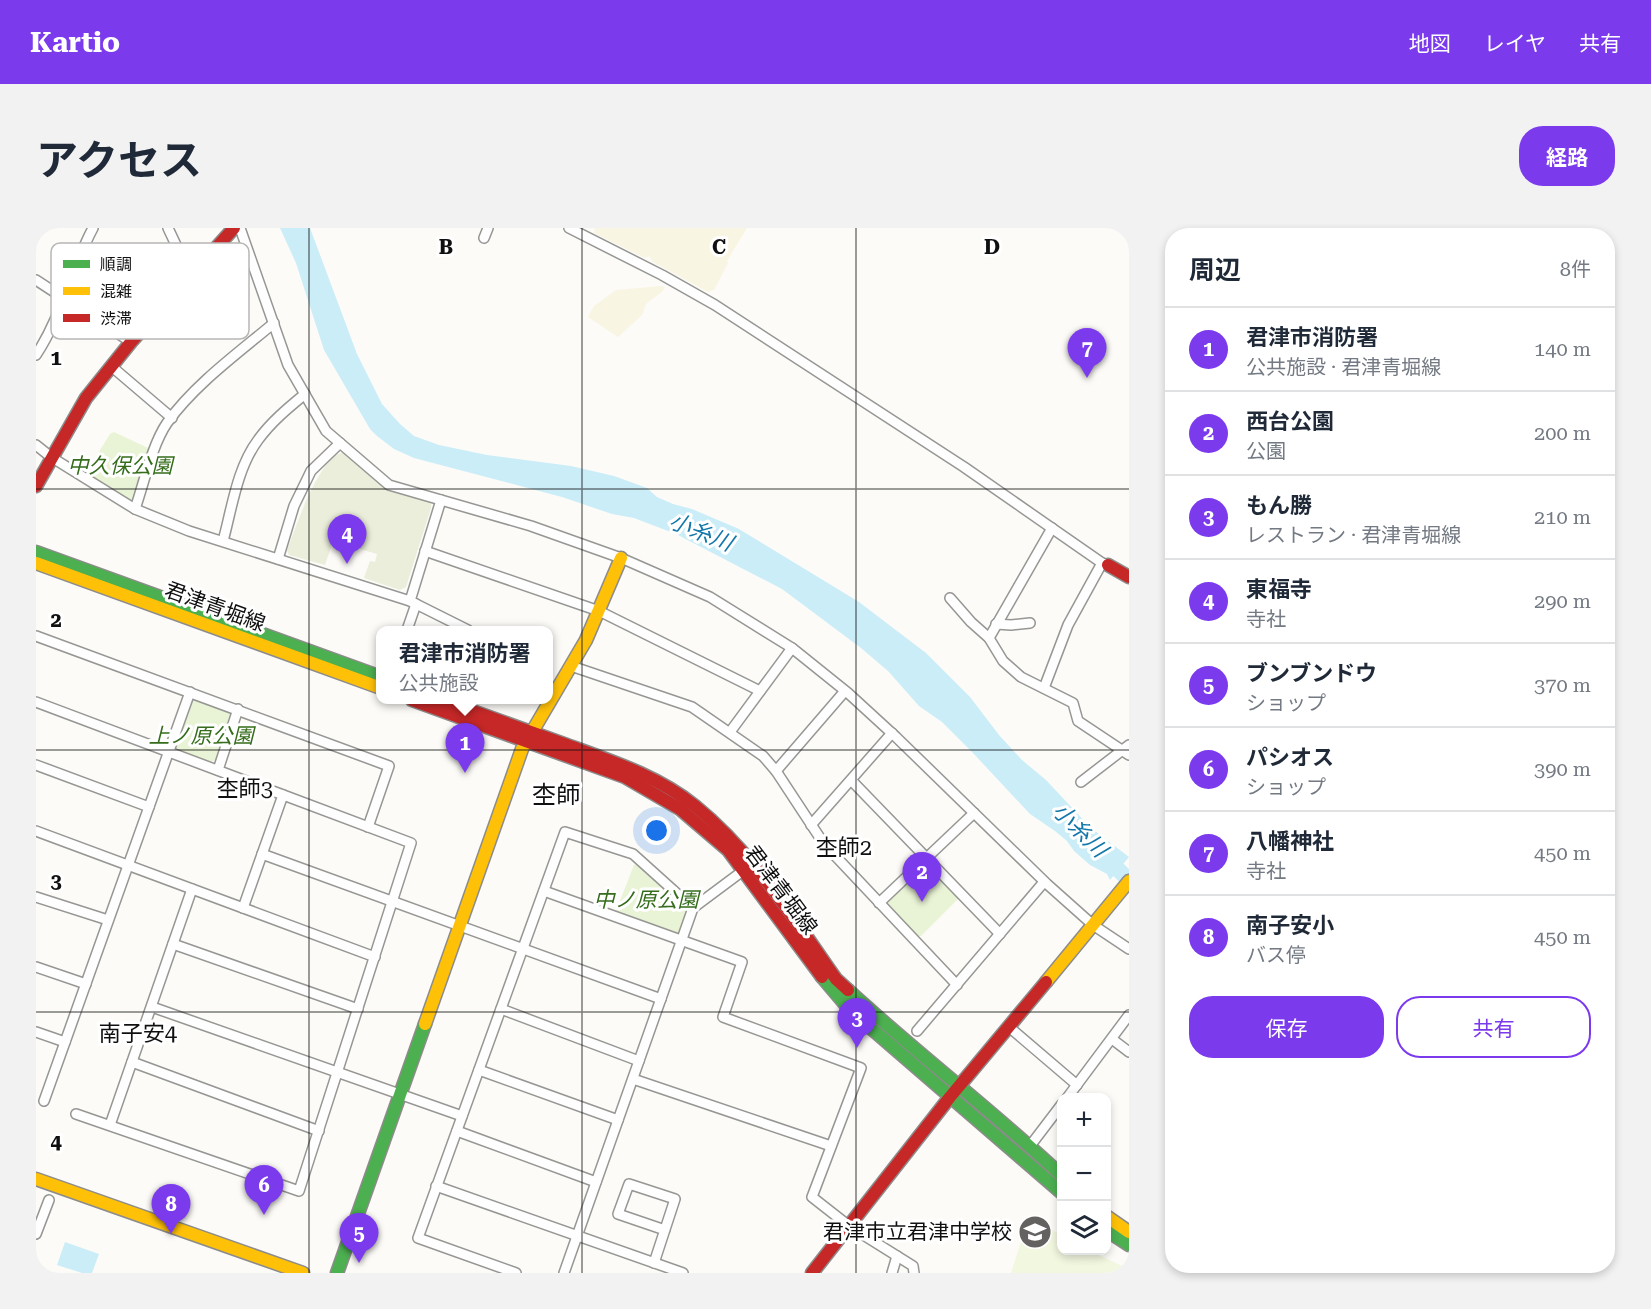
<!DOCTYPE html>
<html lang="ja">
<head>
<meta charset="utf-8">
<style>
  body { margin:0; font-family:"Roboto Serif","Noto Sans JP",serif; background:#f2f2f3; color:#1f2937 }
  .controls { position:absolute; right:18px; bottom:18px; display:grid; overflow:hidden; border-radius:12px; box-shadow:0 3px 9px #0003 }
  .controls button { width:54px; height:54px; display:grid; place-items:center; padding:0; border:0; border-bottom:2px solid #e0e1e3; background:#fff; color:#1f2937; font:30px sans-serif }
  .you { position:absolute; left:621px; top:603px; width:21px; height:21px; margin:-15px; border:4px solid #fff; border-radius:50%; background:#1a73e8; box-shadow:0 0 0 9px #1a73e833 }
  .badge { display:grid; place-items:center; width:39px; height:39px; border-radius:50%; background:#7c3aed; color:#fff; font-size:20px; font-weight:700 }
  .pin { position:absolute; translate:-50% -50px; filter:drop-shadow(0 2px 3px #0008) }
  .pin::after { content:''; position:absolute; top:32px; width:21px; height:18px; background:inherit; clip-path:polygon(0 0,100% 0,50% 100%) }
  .popup { position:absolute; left:340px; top:398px; width:177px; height:78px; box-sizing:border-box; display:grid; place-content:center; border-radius:12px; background:#fff; filter:drop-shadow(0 2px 4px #0005); font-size:20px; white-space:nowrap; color:#747a83 }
  .popup b { font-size:22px; color:#1f2937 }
  .popup::after { content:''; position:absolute; left:50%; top:100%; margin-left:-12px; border:12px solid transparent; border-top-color:#fff }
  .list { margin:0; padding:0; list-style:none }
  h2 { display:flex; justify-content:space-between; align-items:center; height:78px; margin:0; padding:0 24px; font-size:26px }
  h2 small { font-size:20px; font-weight:400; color:#747a83 }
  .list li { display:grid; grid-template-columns:39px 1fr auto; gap:18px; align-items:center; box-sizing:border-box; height:84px; padding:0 24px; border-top:2px solid #e0e1e3 }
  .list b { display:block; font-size:22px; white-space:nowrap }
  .list p { margin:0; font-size:20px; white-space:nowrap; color:#747a83 }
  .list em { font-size:20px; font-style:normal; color:#747a83 }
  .actions { display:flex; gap:12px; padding:18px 24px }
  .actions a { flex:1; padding:14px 0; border:2px solid #7c3aed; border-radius:24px; text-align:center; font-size:21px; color:#7c3aed }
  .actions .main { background:#7c3aed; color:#fff }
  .icon { flex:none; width:33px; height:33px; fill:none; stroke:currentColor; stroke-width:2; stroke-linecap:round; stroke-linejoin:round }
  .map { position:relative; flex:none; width:1093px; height:1045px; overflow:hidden; border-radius:24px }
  header { display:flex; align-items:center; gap:36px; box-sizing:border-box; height:84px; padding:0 30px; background:#7c3aed; color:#fff }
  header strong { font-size:28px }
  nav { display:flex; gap:33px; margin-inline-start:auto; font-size:21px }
  .intro { display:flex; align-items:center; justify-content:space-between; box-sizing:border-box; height:144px; padding:0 36px }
  h1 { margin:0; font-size:42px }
  .button { padding:15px 27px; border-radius:24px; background:#7c3aed; color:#fff; font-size:21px; font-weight:700 }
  main { display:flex; gap:36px; padding:0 36px }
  aside { flex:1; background:#fff; border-radius:24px; box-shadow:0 3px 9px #0003 }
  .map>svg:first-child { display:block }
</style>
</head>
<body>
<header>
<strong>Kartio</strong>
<nav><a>地図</a><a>レイヤ</a><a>共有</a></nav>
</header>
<div class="intro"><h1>アクセス</h1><a class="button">経路</a></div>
<main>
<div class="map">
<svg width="1093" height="1045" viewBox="0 0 1093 1045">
  <rect width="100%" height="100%" fill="#fcfbf7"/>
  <g fill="#f9f5e3">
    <polygon points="559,0 711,0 691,33 692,35 678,62 672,64 617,34 613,28 609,30 558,5"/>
    <polygon points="625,58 629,59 627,63 610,76 606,87 582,109 552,89 558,78 580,62"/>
  </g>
  <g fill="#e9f3d5">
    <polygon points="78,204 112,220 114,224 99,272 95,274 52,249 50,245 74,206"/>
    <polygon points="160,471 193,484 195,488 181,532 174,534 140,522 138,517 156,473"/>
    <polygon points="602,635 651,678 652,683 645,704 640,706 580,683 598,637"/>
    <polygon points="887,637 893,638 922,668 922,671 885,708 882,708 852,676 853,671"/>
  </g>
  <path fill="#eaeeda" d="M308,224L350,259L395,275V280L370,359L364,362L328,350L334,333L339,334L341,326L297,313L289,337L253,327L251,322C260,300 282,229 308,224Z"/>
  <polygon fill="#f2f7e0" points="1003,995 1025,1007 1026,1022 1054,1023 1093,1041 1093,1045 975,1045 989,1001"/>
  <g fill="#cbedf8">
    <polygon points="244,0 274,0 321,126 346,176 364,196 378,208 403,217 451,227 535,238 578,248 611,260 621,269 637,276 656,281 703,301 823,374 890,425 934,469 963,507 986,532 1010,552 1054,599 1093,629 1074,652 1071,646 1054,637 1038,623 1031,613 1019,603 994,586 937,525 906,494 883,478 852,443 825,420 746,361 640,306 598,290 576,286 526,269 378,230 358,221 341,208 334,201 288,122 260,35"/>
    <polygon points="29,1014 63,1026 56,1045 46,1045 21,1037"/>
  </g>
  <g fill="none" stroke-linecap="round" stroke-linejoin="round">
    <polyline stroke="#cbedf8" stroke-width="16" points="1066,626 1093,652"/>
    <defs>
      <g id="street">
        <polyline points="132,0 155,49"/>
        <polyline points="204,0 252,137 290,203 353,257 495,298 585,330 674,369 756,420 812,465 860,509 1011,656 1057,697 1093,721"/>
        <polyline points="533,0 626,47 679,77 928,239 1066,335 1072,337"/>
        <polyline points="448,10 452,0"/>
        <polyline points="0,52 95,114"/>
        <path d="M0,127C26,88 35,41 57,0"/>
        <polyline points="75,138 136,190"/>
        <polyline points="0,217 15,229 99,281 153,303 374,373 432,402"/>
        <path d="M99,281C108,255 116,217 131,195C158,157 202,125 238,95"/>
        <path d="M187,313C196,280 201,240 222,212C235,194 252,180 269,166"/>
        <polyline points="389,323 563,383 724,463"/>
        <polyline points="242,331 258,278 275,243 304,215"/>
        <polyline points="914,370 935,394 953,410 967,433 985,449 1037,475 1042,493 1093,527"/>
        <polyline points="374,373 405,272"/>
        <polyline points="960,396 975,397 994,395"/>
        <polyline points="371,402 380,376"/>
        <polyline points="0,408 353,538 332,599"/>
        <polyline points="953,410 1016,300"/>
        <polyline points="535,438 656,479 727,528 740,543 788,616 921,757"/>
        <polyline points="1008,460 1032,397 1066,335"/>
        <polyline points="0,474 375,615 263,963 40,886"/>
        <polyline points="694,504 756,420"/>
        <polyline points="0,537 113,579"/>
        <polyline points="182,542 202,481"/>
        <polyline points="740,543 809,463"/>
        <polyline points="815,552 964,706"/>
        <polyline points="1045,554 1093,517"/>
        <polyline points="775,597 856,505"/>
        <polyline points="0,603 339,729"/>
        <polyline points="226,626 625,771"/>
        <polyline points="508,663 706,734 687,789 825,840 776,969 813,998 877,1038 878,1045"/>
        <polyline points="0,669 72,692"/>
        <polyline points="843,675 938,585"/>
        <polyline points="207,680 247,567"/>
        <polyline points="137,716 322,781"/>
        <polyline points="0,739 50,756"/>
        <polyline points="116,779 426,888"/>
        <polyline points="465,781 603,833"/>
        <polyline points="973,799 1041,857"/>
        <polyline points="881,803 1008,654"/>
        <polyline points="0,804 29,814"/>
        <polyline points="1076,811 1093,824"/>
        <polyline points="96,834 283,903"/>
        <polyline points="443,842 582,892"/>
        <polyline points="597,851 795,918"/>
        <polyline points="1031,870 1093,787"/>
        <polyline points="8,873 154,464"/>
        <polyline points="74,897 156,661"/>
        <polyline points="421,903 560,954"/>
        <polyline points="994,918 1026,876"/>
        <polyline points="400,958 647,1045"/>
        <polyline points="0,1006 13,972"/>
        <polyline points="618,1035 639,971 593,956 582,986 629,1002"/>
        <polyline points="480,1045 382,1010 529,604 597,626 657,680"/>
        <polyline points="528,1045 657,680 708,642"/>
        <polyline points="856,1045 861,1028"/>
      </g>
      <g id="fast">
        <polyline points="0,324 345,449"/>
        <polyline points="786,749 814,782 1026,965"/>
        <path d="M812,762C881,826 957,883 1026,948"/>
        <polyline points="1070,1002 1093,1017"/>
        <polyline points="301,1045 389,796"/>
      </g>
      <g id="slow">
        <polyline points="0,335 345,460"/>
        <polyline points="1010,754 1093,653"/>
        <polyline points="389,796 486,521 550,412 585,330"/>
        <polyline points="0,951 267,1045"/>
        <polyline points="1070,988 1093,1004"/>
      </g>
      <g id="jam">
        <polyline points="0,258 50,170 95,114 198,0"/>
        <polyline points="1072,337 1093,349"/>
        <polyline points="376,472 589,549 644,581 692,622 786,749"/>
        <path d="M406,472C448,487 489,502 531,517C575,533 622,548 659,578C717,625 757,690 800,751L812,762"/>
        <polyline points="776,1045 914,869 1010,754"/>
      </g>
    </defs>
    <use href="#street" stroke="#969694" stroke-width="12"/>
    <use href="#fast" stroke="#8d8c8b" stroke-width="15"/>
    <use href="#slow" stroke="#8d8c8b" stroke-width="15"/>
    <use href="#jam" stroke="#8d8c8b" stroke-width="15"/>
    <use href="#street" stroke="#fffefe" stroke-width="9"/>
    <use href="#fast" stroke="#4caf50" stroke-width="12"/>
    <use href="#slow" stroke="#ffc107" stroke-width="12"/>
    <use href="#jam" stroke="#c62828" stroke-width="12"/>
  </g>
  <path fill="none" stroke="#101010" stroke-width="1.5" stroke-opacity="0.55" d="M273,0V1045M546,0V1045M820,0V1045M0,261H1093M0,522H1093M0,784H1093"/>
  <defs>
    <symbol id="school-disc" viewBox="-11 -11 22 22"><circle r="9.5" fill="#636261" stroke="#fff"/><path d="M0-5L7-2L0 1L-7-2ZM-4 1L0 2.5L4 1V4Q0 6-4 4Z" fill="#fff"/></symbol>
  </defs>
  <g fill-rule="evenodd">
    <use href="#school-disc" x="980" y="985" width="38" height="38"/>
  </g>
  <g text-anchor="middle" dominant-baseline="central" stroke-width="6" stroke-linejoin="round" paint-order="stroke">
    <g font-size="21" font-style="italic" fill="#356d1c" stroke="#fff">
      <text x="84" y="238">中久保公園</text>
      <text x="165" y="508">上ノ原公園</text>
      <text x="610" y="672">中ノ原公園</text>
    </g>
    <g font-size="21" fill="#101010" stroke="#fff">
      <text transform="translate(179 379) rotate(20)">君津青堀線</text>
      <text transform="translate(745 662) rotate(53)">君津青堀線</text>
    </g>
    <g font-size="21" fill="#101010" stroke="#fff" text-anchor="end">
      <text x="976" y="1004">君津市立君津中学校</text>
    </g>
    <g font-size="22" font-style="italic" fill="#1277aa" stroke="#fff">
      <text transform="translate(665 304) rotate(22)">小糸川</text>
      <text transform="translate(1044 602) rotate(45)">小糸川</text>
    </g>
    <g font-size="22" fill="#101010" stroke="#fff">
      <text x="209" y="560">杢師3</text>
      <text x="808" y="619">杢師2</text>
      <text x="102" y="805">南子安4</text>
    </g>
    <g font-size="24" fill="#101010" stroke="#fff">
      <text x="520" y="567">杢師</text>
    </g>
  </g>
  <rect x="15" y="15" width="198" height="96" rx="9" fill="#fff" stroke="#b7b7b7" stroke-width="1.5"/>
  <rect x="27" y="32" width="27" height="8" fill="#4caf50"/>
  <rect x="27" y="59" width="27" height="8" fill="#ffc107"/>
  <rect x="27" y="86" width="27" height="8" fill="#c62828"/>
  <g font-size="16" fill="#101010">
    <text x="64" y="42">順調</text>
    <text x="64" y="69">混雑</text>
    <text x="64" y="96">渋滞</text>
  </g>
  <g font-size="20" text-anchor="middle" font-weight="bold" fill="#101010" stroke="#fff" stroke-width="6" stroke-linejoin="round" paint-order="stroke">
    <text x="410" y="26">B</text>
    <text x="683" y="26">C</text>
    <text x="956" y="26">D</text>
    <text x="20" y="137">1</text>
    <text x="20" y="399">2</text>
    <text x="20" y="660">3</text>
    <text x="20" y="921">4</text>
  </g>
</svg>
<div class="controls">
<button>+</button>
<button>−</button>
<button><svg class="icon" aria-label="layers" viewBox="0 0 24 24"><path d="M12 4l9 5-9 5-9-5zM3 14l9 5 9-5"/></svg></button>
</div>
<div class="you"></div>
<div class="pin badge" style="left:429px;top:545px">1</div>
<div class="popup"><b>君津市消防署</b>公共施設</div>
<div class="pin badge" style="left:886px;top:674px">2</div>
<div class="pin badge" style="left:821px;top:820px">3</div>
<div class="pin badge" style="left:311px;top:336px">4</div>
<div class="pin badge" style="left:323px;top:1035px">5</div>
<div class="pin badge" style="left:228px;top:987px">6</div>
<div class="pin badge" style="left:1051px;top:150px">7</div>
<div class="pin badge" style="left:135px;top:1006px">8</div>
</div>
<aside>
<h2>周辺<small>8件</small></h2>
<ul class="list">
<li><span class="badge">1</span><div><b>君津市消防署</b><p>公共施設 · 君津青堀線</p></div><em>140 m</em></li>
<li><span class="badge">2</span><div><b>西台公園</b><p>公園</p></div><em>200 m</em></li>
<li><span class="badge">3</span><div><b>もん勝</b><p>レストラン · 君津青堀線</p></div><em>210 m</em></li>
<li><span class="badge">4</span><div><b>東福寺</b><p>寺社</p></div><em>290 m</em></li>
<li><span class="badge">5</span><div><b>ブンブンドウ</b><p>ショップ</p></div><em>370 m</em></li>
<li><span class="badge">6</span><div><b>パシオス</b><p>ショップ</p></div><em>390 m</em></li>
<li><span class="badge">7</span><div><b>八幡神社</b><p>寺社</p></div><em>450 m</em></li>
<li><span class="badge">8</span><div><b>南子安小</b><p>バス停</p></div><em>450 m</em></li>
</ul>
<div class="actions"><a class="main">保存</a><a>共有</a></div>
</aside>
</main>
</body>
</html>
